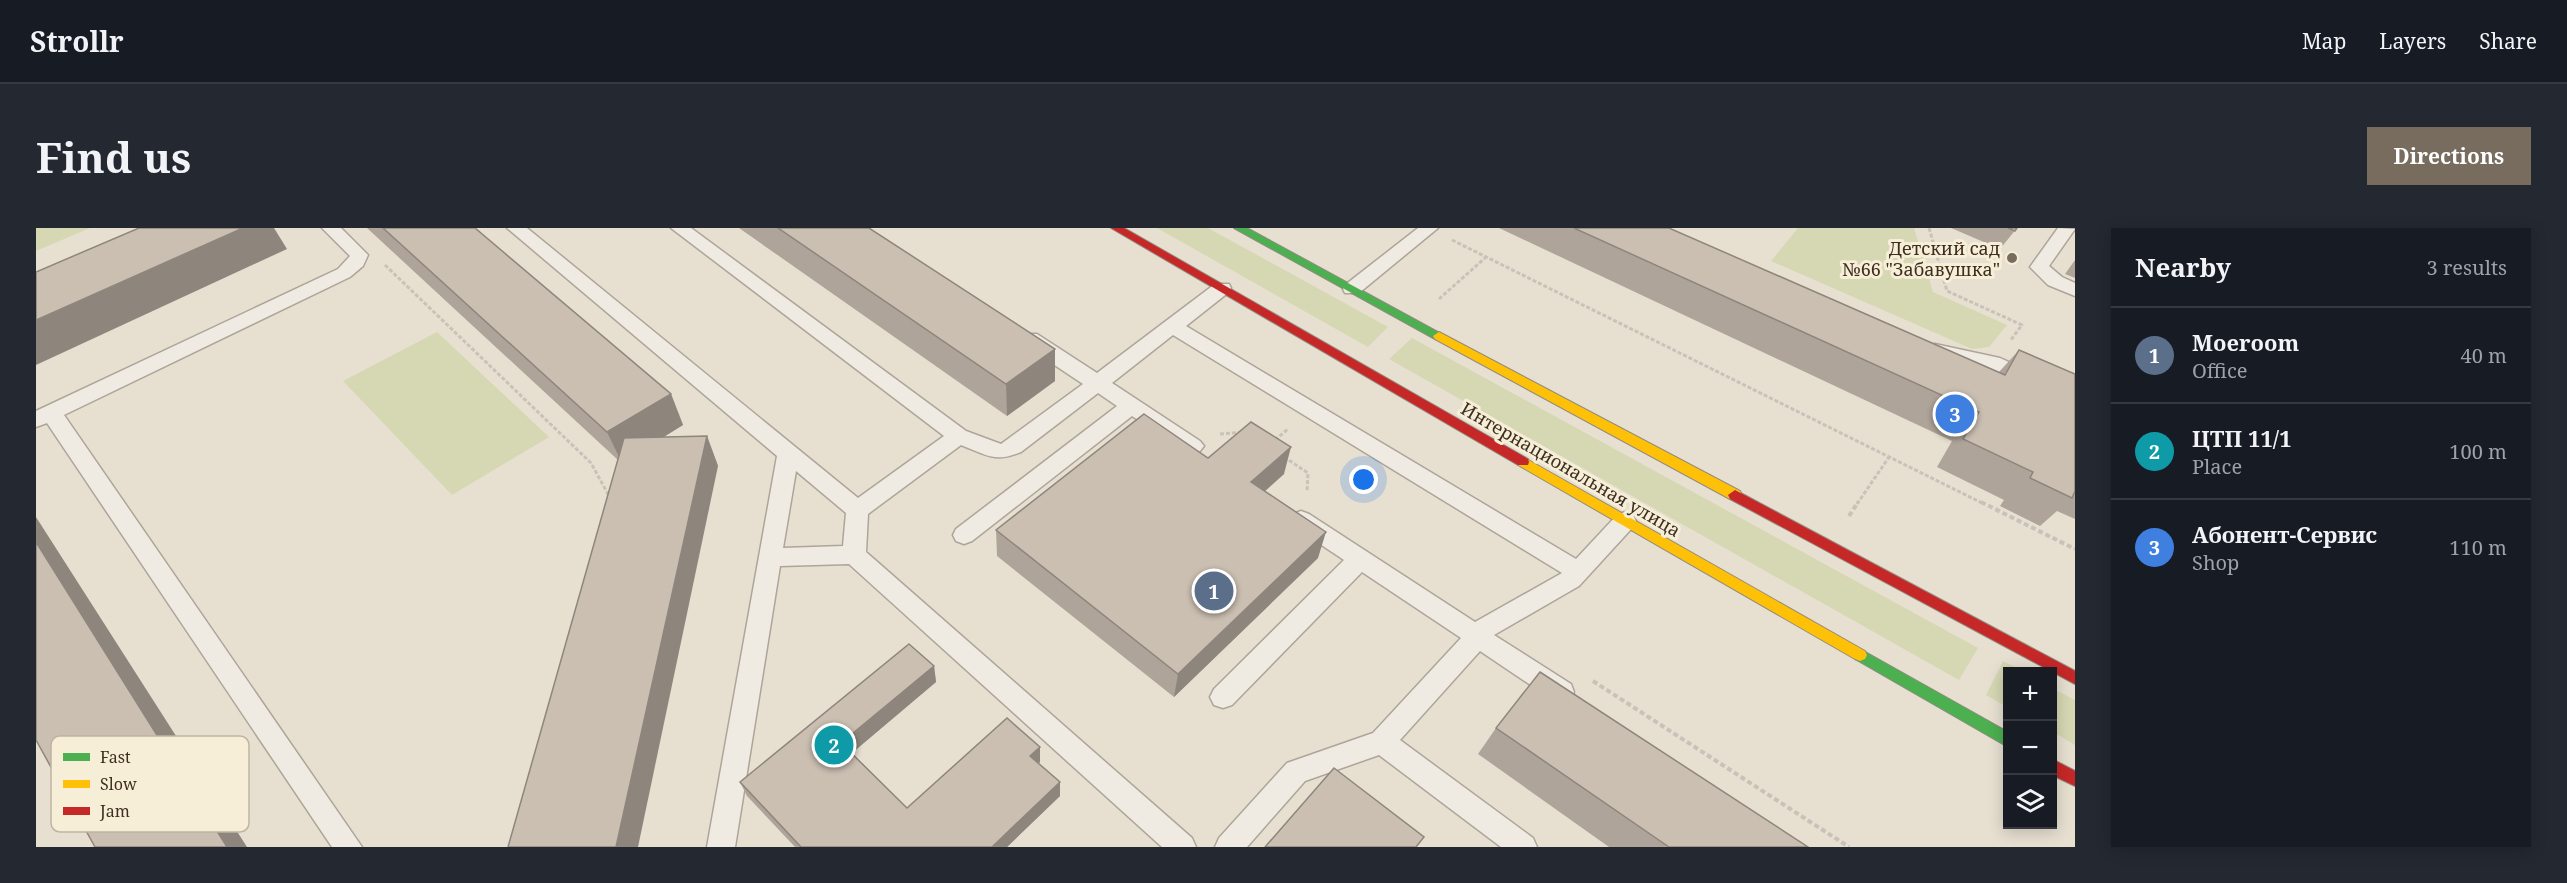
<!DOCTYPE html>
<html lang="en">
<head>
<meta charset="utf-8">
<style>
  body { margin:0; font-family:"Noto Serif",serif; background:#242831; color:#f1f3f6 }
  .controls { position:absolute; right:18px; bottom:18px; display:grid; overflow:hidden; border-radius:0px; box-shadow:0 3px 15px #0003 }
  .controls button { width:54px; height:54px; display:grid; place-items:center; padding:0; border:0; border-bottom:2px solid #363941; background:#171b24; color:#f1f3f6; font:30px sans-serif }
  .you { position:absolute; left:1328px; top:252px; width:21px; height:21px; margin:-15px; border:4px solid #fff; border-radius:50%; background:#1a73e8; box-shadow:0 0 0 9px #1a73e833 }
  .badge { display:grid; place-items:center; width:39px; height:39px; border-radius:50%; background:#786c5e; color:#fff; font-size:20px; font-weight:700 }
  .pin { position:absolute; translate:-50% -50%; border:3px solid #fff; box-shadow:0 2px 6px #0006 }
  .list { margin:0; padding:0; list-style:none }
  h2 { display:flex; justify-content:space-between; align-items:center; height:78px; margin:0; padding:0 24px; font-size:26px }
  h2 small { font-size:20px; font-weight:400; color:#9ea1a6 }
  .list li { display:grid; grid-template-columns:39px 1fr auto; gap:18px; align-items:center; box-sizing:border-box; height:96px; padding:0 24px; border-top:2px solid #363941 }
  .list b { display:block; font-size:22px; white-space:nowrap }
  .list p { margin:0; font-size:20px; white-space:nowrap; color:#9ea1a6 }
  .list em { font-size:20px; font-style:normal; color:#9ea1a6 }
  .icon { flex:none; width:33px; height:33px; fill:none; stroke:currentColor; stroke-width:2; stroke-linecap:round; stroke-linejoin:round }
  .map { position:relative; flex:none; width:2039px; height:619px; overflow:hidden; border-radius:0px }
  header { display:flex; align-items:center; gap:36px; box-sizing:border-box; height:84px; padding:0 30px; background:#171b24; border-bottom:2px solid #363941 }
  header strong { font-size:28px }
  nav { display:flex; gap:33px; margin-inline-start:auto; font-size:21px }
  .intro { display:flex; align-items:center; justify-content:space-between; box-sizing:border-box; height:144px; padding:0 36px }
  h1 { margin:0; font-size:42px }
  .button { padding:15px 27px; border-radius:0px; background:#786c5e; color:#fff; font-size:21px; font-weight:700 }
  main { display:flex; gap:36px; padding:0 36px }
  aside { flex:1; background:#171b24; border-radius:0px; box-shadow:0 3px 15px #0003 }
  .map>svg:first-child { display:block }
</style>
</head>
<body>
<header>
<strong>Strollr</strong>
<nav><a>Map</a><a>Layers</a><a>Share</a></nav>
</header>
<div class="intro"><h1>Find us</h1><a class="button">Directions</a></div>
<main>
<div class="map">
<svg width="2039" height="619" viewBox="0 0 2039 619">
  <rect width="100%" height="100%" fill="#e7e0d1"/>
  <g fill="#d6d7b3">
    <polygon points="0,0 54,0 0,23"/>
    <polygon points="1121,0 1172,0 1352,99 1332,119"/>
    <polygon points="1762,0 1878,0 1897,64 1971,97 1953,119 1936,121 1735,33"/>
    <polygon points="401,104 513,209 416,267 307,153"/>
    <polygon points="1376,110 1942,420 1923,452 1353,131"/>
    <polygon points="1967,433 1987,443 1972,443 1971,479 1950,467"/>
    <polygon points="2016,460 2039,472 2039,517 2017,504"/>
  </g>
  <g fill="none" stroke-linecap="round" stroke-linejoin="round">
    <defs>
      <g id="lane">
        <polygon points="286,0 305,0 332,27 327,38 314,49 28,187 326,619 296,619 11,195 0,199 0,183 302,41 314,28"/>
        <path d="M471,0H491L822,270L908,208L635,0H655L930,203L965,216L1047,156L987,116L984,111L987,106H1001L1061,145L1179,56H1193L1195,60L1193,64L1150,98L1540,331L1581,287L1589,284L1597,287L1600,293L1597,299L1543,358L1458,407L1535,456L1538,464L1535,472L1526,475L1517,472L1444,423L1364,512L1497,610L1501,619H1465L1343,527L1269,553L1211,619H1179L1183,610L1251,535L1337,505L1425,410L1326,344L1196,477L1187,480L1178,477L1174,469L1178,461L1308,332L1257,298L1254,292L1257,286L1265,283L1273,286L1439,394L1526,345L1137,107L1076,155L1164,213L1168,218L1164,223L1157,226L1150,223L1096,188L936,313L928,316L920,313L917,307L920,301L1081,178L1062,165L985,224C958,235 951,227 925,217L832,286L830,324L1156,610L1160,619H1126L813,336L744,338L699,619H671L741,228ZM760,243L810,285L807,318L747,320Z"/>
        <polygon points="1382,0 1402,0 1323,65 1309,65 1307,61 1309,57"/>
        <polygon points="2022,0 2039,1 2013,38 2026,49 2039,55 2039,68 2012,57 1994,39"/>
        <polygon points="1899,116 1964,130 2039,164 2039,179 1952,141 1892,128 1889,123 1892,118"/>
      </g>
      <g id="fast">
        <polygon points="1198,0 1211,0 1409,108 1403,112 1399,111"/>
        <polygon points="1824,421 1972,504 1972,519 1819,431 1817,427 1819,423"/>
      </g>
      <g id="slow">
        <polygon points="1403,104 1704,263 1706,267 1704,271 1694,271 1399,111 1397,108"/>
        <polygon points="1487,229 1829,423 1831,427 1829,431 1824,433 1819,431 1482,237 1481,234 1482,231"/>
      </g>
      <g id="jam">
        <polygon points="1075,0 1088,0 1492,231 1493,234 1492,237 1482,237"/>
        <polygon points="1699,262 2039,443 2039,456 1694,271 1692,267"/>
        <polygon points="2016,531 2039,543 2039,558 2016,547"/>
      </g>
    </defs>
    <use href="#lane" stroke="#ada599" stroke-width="3"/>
    <use href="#fast" stroke="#928b80" stroke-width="2"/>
    <use href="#slow" stroke="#928b80" stroke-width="2"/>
    <use href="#jam" stroke="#928b80" stroke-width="2"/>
    <g stroke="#c8c2b9" stroke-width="3" stroke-dasharray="4 2" stroke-linecap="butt">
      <polyline points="1893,0 1911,63 1986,97 1974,113"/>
      <polyline points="1416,12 1948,276"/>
      <polyline points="349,37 555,235 574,270"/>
      <polyline points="1403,71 1450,29"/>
      <polyline points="1184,206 1209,204"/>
      <polyline points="1239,212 1252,201"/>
      <polyline points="1248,229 1272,245 1271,263"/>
      <polyline points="1821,276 1853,229"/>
    </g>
    <g stroke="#c8c2b9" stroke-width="4" stroke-dasharray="5 3" stroke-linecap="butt">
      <polyline points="1945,274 2039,321"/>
      <polyline points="1813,288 1822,274"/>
      <polyline points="1557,453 1813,619"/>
    </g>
    <use href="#lane" fill="#efebe3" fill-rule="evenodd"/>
    <use href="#fast" fill="#4caf50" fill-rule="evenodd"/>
    <use href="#slow" fill="#ffc107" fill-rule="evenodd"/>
    <use href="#jam" fill="#c62828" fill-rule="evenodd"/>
  </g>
  <g fill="#afa499">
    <polygon points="331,0 439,0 635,166 647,197 627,209 671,208 682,238 582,232"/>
    <polygon points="703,0 833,0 1019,121 1019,153 971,188"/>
    <polygon points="1463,0 1633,0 1963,144 1983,122 2039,146 2039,291 2021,283 2004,298 1964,278 1968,272 1901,239 1916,213"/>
    <polygon points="1915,0 1981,0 1964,21"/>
    <polygon points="2039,32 2039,50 2029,46"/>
    <polygon points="1172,230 1248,246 1229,263 1282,330 1138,469 961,328 960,302"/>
    <polygon points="898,438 900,454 816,525 871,580 1004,519 1004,534 1002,535 1024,568 971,619 759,619 711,568 704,554"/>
    <polygon points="1460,500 1772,619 1573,619 1442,526"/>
  </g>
  <g fill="#8e867d">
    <polygon points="207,0 238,0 251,21 0,137 0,92"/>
    <polygon points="1019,121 1019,153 971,188 970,156"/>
    <polygon points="635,166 647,197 586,235 571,204"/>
    <polygon points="671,208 682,238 602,619 580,619"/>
    <polygon points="1255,219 1248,246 1209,281 1215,254"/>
    <polygon points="0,289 211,619 191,619 0,314"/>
    <polygon points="1290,304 1282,330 1138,469 1142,446"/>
    <polygon points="898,438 900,454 810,530 805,515"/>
    <polygon points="1004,519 1004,534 995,543 994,528"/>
    <polygon points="1024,554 1024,568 971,619 956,619"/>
  </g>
  <g fill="#cbbfb2" stroke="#8e867d" stroke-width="1.5">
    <polygon points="103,0 207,0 0,92 0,44"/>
    <polygon points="347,0 439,0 635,166 571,204"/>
    <polygon points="742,0 833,0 1019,121 970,156"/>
    <polygon points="1538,0 1633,0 1969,147 1983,122 2039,146 2039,263 2036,270 1994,250 1997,244 1927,211 1943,184"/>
    <polygon points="1972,0 1981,0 1979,3"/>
    <polygon points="1108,186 1172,230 1215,194 1255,219 1215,254 1290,304 1142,446 960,302"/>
    <polygon points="671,208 580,619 472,619 588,210"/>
    <polygon points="0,314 191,619 59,619 0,512"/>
    <polygon points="873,416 898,438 805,515 871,580 971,490 1004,519 994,528 1024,554 956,619 765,619 704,554"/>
    <polygon points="1504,444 1772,619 1633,619 1460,500"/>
    <polygon points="1298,540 1388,609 1380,619 1229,619"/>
  </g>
  <circle fill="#786c5e" stroke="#f7eed8" stroke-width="2" cx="1976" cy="30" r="6"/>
  <g text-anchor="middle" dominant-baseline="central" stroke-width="6" stroke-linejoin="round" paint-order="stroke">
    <g font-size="18" fill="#3d2e20" stroke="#f7eed8" text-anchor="end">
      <text x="1964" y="20">Детский сад<tspan x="1964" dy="21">№66 "Забавушка"</tspan></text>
    </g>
    <g font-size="18" fill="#3d2e20" stroke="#f7eed8">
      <text transform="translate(1535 241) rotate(30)">Интернациональная улица</text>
    </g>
  </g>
  <rect x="15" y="508" width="198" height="96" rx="9" fill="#f7eed8" stroke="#bfb4a1" stroke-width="1.5"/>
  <rect x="27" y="525" width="27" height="8" fill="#4caf50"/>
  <rect x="27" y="552" width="27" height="8" fill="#ffc107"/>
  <rect x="27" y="579" width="27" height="8" fill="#c62828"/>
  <g font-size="16" fill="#3d2e20">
    <text x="64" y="535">Fast</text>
    <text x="64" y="562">Slow</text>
    <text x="64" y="589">Jam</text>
  </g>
</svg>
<div class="controls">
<button>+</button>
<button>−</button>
<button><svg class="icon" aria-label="layers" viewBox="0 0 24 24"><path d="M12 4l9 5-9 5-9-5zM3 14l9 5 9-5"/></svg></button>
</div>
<div class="you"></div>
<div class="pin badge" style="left:1178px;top:363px;background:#5c6f8a">1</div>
<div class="pin badge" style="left:798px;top:517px;background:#0f9aa8">2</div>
<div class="pin badge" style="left:1919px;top:186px;background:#3f7fe0">3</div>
</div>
<aside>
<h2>Nearby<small>3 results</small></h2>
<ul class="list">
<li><span class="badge" style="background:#5c6f8a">1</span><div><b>Moeroom</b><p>Office</p></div><em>40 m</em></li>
<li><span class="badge" style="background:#0f9aa8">2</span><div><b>ЦТП 11/1</b><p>Place</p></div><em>100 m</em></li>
<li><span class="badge" style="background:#3f7fe0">3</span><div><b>Абонент-Сервис</b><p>Shop</p></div><em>110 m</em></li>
</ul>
</aside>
</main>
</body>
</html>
